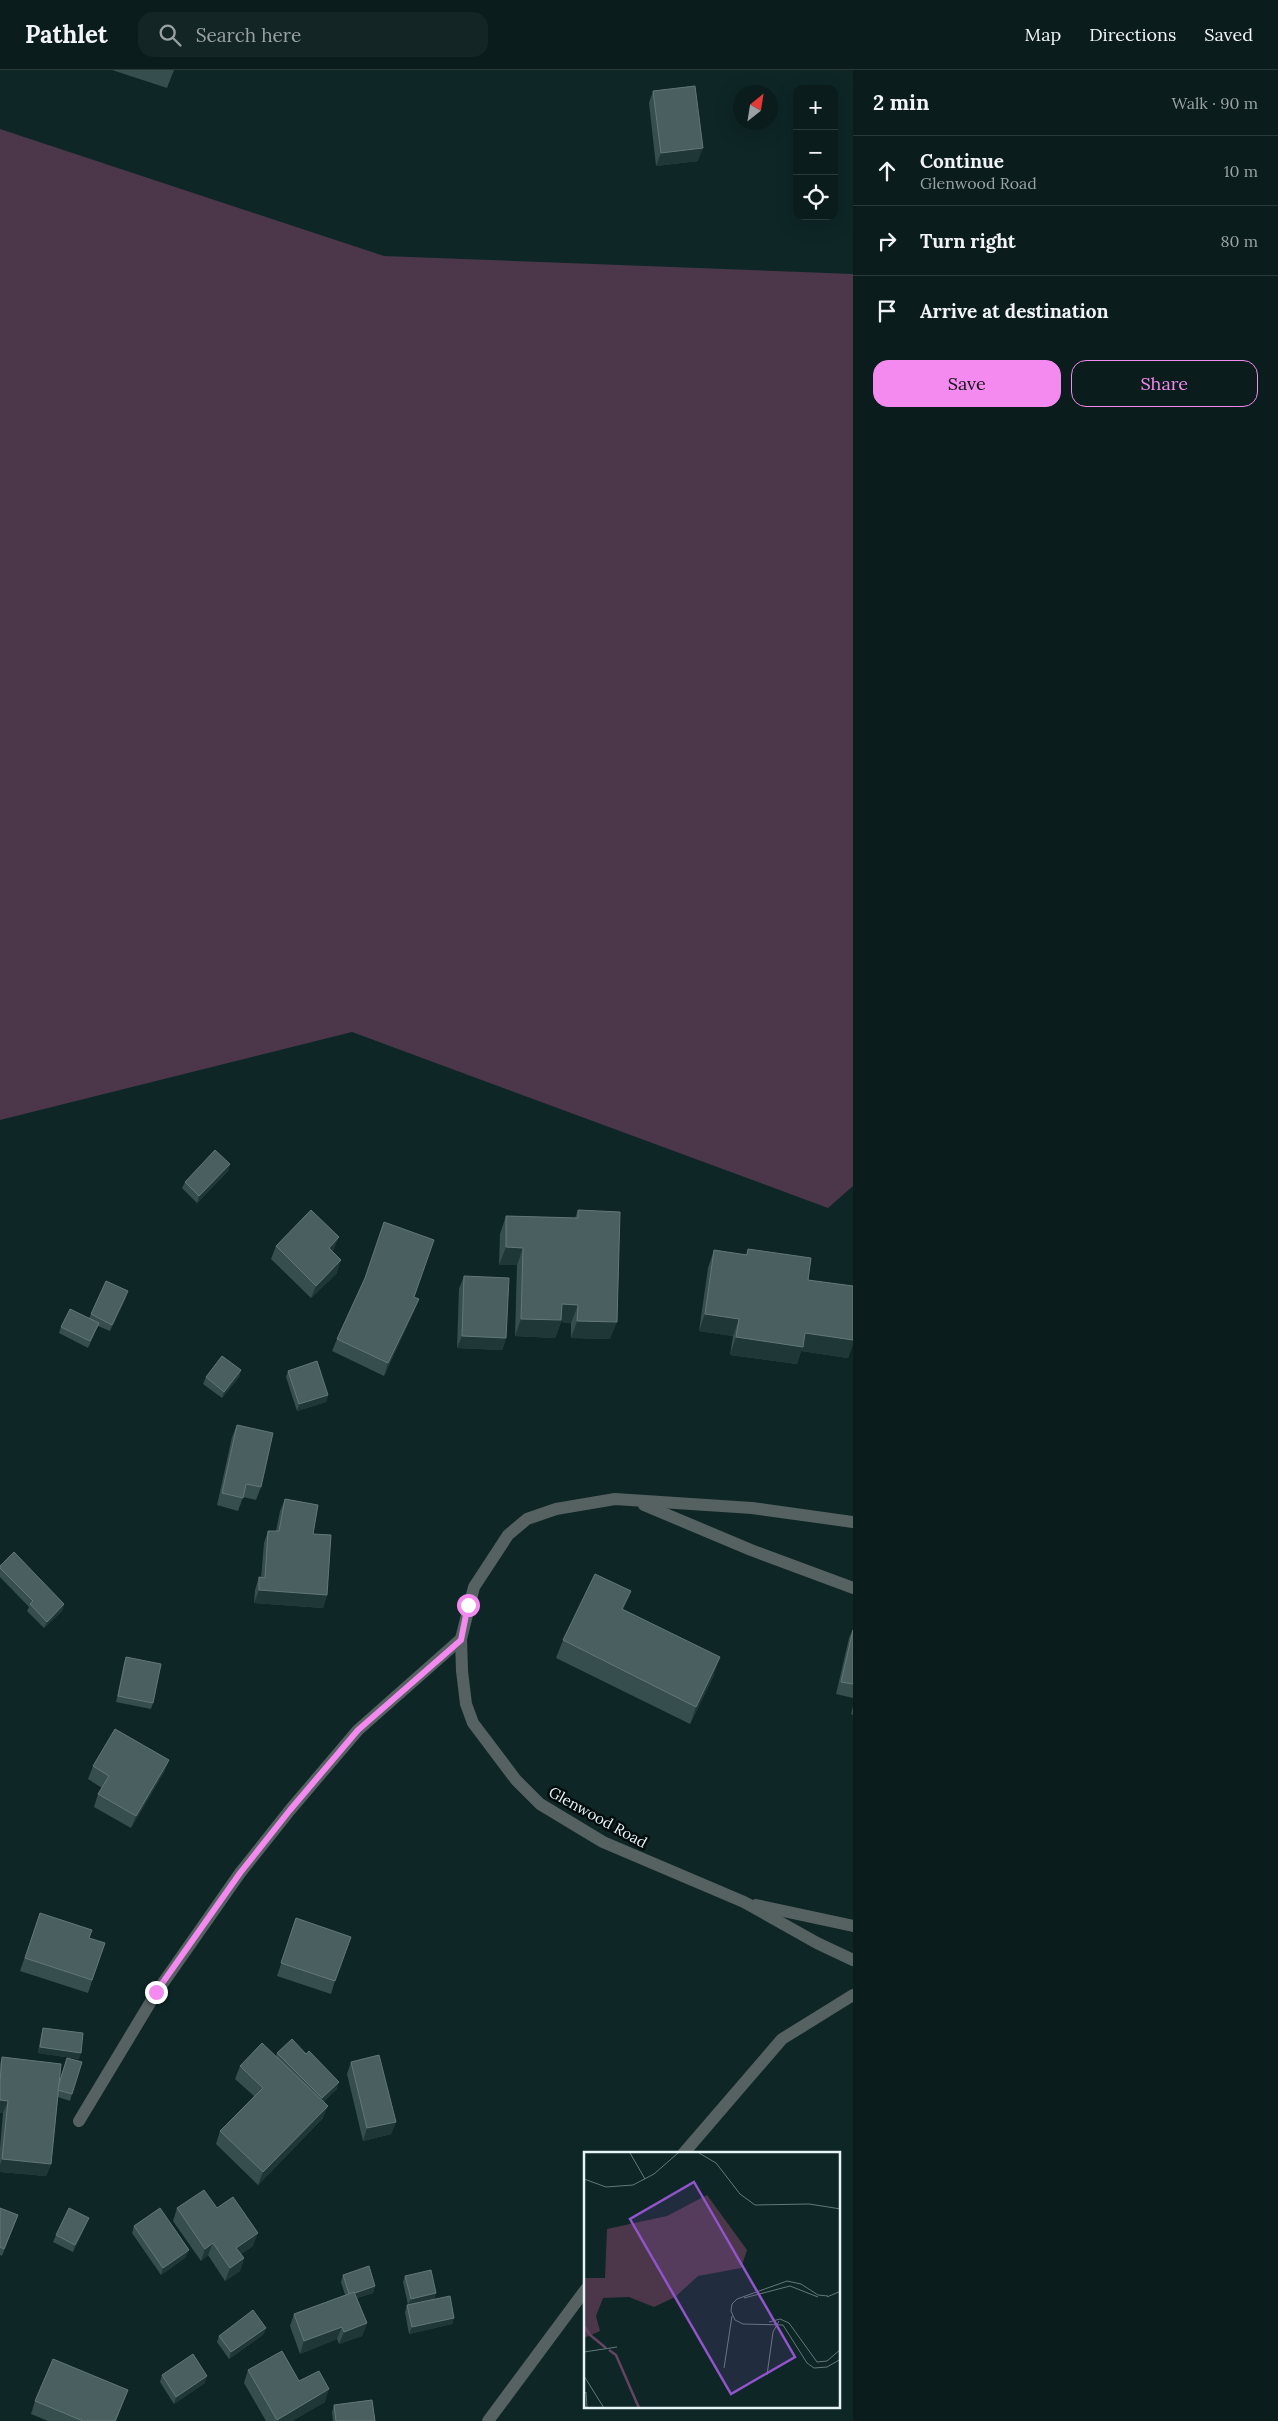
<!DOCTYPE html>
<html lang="en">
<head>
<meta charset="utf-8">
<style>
  body { margin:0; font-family:Lora,serif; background:#132525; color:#f1f3f6 }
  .controls { position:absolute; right:15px; top:15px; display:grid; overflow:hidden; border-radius:10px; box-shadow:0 5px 20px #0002 }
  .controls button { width:45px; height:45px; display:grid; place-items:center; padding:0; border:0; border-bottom:1px solid #2a3a3b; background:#0a1c1c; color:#f1f3f6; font:25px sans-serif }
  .compass { position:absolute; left:733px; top:15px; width:45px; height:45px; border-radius:50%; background:#0a1c1c; box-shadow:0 5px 20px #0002; rotate:30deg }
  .stop { position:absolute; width:15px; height:15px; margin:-11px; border:4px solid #f489f0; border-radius:50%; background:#fff }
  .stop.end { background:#f489f0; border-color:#fff; box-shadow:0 1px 5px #0008 }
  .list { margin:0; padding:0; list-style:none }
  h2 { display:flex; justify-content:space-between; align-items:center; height:65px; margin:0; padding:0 20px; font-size:21px }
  h2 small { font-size:16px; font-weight:400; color:#99a1a3 }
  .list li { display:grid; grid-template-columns:32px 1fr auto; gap:15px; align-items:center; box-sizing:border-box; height:70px; padding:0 20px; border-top:1px solid #2a3a3b }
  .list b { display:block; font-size:19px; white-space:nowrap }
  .list p { margin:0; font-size:16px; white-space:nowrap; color:#99a1a3 }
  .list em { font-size:16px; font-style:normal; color:#99a1a3 }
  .actions { display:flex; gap:10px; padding:15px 20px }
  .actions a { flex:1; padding:11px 0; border:1px solid #f489f0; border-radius:15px; text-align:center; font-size:18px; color:#f489f0 }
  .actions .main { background:#f489f0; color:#111 }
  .icon { flex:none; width:28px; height:28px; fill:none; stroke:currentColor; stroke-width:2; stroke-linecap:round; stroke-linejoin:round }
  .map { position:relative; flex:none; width:853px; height:2351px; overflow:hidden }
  header { display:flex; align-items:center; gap:30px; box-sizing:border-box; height:70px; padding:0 25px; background:#0a1c1c; border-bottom:1px solid #2a3a3b }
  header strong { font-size:24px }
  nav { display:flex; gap:28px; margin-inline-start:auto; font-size:18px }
  .search { width:350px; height:45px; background:#132525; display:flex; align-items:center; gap:12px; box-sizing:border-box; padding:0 18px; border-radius:15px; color:#99a1a3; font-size:19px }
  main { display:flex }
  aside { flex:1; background:#0a1c1c }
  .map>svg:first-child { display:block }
</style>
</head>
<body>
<header>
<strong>Pathlet</strong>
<div class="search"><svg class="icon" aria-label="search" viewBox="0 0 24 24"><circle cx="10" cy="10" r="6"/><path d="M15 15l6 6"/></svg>Search here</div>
<nav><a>Map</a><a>Directions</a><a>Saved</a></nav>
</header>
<main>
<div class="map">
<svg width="853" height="2351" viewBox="0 0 853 2351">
  <rect width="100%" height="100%" fill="#0e2626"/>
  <polygon fill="#4b3749" points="0,59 384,186 853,204 853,1116 828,1138 352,962 0,1050"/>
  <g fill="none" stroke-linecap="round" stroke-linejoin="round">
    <g stroke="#566161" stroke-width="12">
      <polyline points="644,1435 751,1480 853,1518"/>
      <polyline points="853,1452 752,1438 615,1429 556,1439 527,1449 508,1465 474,1517 461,1569 462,1601 466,1634 473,1653 516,1710 540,1734 603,1772 744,1832 817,1873 853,1890"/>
      <polyline points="756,1835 853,1856"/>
      <polyline points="79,2051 156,1923 240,1803 290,1740 358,1660 461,1569"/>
      <polyline points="683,2084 782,1969 853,1925"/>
      <polyline points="488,2351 586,2219"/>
    </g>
  </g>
  <g fill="#374e4f">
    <polygon points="112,0 174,0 167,18"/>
    <polygon points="653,21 698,91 656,96 649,33"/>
    <polygon points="230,1094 228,1101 197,1133 182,1118 185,1112"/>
    <polygon points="578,1140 610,1269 571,1268 571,1253 561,1252 555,1268 515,1266 517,1195 499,1195 500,1164 506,1146 575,1148"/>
    <polygon points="276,1176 334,1179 332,1181 337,1203 311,1228 271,1189"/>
    <polygon points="748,1179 808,1210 853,1216 853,1274 848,1288 801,1281 797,1294 730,1285 733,1266 699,1261 708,1198 714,1180 746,1185"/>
    <polygon points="464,1206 506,1268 502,1280 457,1278 459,1219"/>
    <polygon points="414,1227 414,1241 384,1306 332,1281 337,1269"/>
    <polygon points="126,1228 110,1261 98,1256 88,1278 59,1263 61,1257 89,1248 91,1244"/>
    <polygon points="241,1300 239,1307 222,1328 203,1314 206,1307"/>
    <polygon points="288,1301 328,1325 326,1332 297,1341 286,1307"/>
    <polygon points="237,1355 261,1417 256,1430 243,1427 238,1441 217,1435 232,1367"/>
    <polygon points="285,1429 313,1464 327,1525 323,1538 254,1533 255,1520 259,1507 261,1508 264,1473 268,1461 276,1461 280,1441"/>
    <polygon points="0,1496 64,1534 62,1541 44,1558 27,1541 29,1537 0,1507"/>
    <polygon points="624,1540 714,1605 690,1654 556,1588 563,1570"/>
    <polygon points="853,1559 853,1628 836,1624 849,1568"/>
    <polygon points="126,1587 153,1633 151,1639 116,1632 124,1593"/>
    <polygon points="853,1636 853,1645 851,1644"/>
    <polygon points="169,1690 164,1702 131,1758 94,1737 98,1724 102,1718 88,1709 93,1696"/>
    <polygon points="40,1843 89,1868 105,1873 88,1923 20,1901"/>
    <polygon points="296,1848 335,1911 331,1924 277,1906"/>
    <polygon points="43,1958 79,1989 38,1983 41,1965"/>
    <polygon points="277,1983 337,2019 323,2032 323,2048 258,2115 216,2074 220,2061 254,2026 235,2009 240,1996 276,1986"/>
    <polygon points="2,1987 59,2011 67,1988 72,2024 70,2031 58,2027 51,2094 46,2106 0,2102 0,2078 3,2043 0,2043 0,1994"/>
    <polygon points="351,1992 396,2052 391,2064 363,2071 347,2004"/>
    <polygon points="0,2138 18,2145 2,2186 0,2185"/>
    <polygon points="177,2138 217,2138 253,2176 241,2184 244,2188 240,2201 225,2211 208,2185 201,2191 173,2151"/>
    <polygon points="86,2155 73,2182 53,2172 56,2165"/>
    <polygon points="134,2156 186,2187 161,2205 132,2163"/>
    <polygon points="343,2205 375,2216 373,2223 357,2228 367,2253 362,2266 339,2274 337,2269 300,2284 290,2256 294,2244 345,2225 341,2212"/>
    <polygon points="405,2206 436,2223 434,2229 454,2248 452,2254 409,2264 405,2242 407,2235 408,2235 403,2212"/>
    <polygon points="264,2264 229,2289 217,2272 219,2266"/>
    <polygon points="248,2300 299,2311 325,2332 292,2351 266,2351 244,2313"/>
    <polygon points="162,2305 205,2313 174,2334 160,2312"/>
    <polygon points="128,2320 116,2351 48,2351 31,2344 35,2331"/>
    <polygon points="334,2335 375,2351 333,2351 332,2342"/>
  </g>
  <g fill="#1f3737">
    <polygon points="703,78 698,91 656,96 661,83"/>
    <polygon points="230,1094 228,1101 197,1133 199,1126"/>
    <polygon points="339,1167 334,1179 324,1190 329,1178"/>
    <polygon points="506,1177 523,1178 517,1195 499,1195"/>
    <polygon points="341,1190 337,1203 311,1228 316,1216"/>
    <polygon points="128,1221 126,1228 110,1261 112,1255"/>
    <polygon points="419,1229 414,1241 384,1306 388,1293"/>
    <polygon points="562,1234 578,1235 571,1253 561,1252 555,1268 515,1266 521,1249"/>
    <polygon points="705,1244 739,1249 733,1266 699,1261"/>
    <polygon points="577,1251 617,1252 610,1269 571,1268"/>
    <polygon points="805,1263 853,1270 853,1274 848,1288 801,1281 797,1294 730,1285 736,1267"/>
    <polygon points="462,1266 506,1268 502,1280 457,1278"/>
    <polygon points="241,1300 239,1307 222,1328 224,1322"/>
    <polygon points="328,1325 326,1332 297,1341 299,1334"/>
    <polygon points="259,1520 327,1525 323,1538 254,1533"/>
    <polygon points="631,1521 624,1538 615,1556 622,1539"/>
    <polygon points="64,1534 62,1541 44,1558 47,1552"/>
    <polygon points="720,1587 714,1605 690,1654 696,1637"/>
    <polygon points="169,1690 164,1702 131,1758 136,1746"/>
    <polygon points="40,1977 81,1983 79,1989 38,1983"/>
    <polygon points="339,2012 337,2019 319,2035 322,2028"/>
    <polygon points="0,2030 8,2031 3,2043 0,2043"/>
    <polygon points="328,2036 323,2048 258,2115 263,2102"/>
    <polygon points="396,2052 391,2064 363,2071 367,2058"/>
    <polygon points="2,2089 51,2094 46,2106 0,2102 0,2095"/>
    <polygon points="89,2148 86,2155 73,2182 75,2175"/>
    <polygon points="258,2163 253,2176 232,2190 236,2178"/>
    <polygon points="213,2173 208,2185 201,2191 205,2179"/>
    <polygon points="189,2180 186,2187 161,2205 163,2198"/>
    <polygon points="244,2188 240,2201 225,2211 230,2198"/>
    <polygon points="375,2216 373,2223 347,2231 349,2225"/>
    <polygon points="436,2223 434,2229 408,2235 411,2229"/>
    <polygon points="454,2248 452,2254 409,2264 412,2257"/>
    <polygon points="367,2253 362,2266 339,2274 344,2262"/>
    <polygon points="342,2257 337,2269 300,2284 304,2271"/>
    <polygon points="266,2258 264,2264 229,2289 231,2282"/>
    <polygon points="207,2306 205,2313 174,2334 176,2327"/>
    <polygon points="329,2319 325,2332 292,2351 277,2351 277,2350"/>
  </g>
  <g fill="#4a6060" stroke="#637778">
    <polygon points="695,16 703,78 661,83 653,21"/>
    <polygon points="215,1080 230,1094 199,1126 185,1112"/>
    <polygon points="311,1140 339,1167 329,1178 341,1190 316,1216 276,1176"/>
    <polygon points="578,1140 620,1142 617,1252 577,1251 578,1235 562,1234 561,1250 521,1249 523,1178 506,1177 506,1146 578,1148"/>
    <polygon points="384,1152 434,1170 414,1227 419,1229 388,1293 337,1269 365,1208"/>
    <polygon points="748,1179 811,1188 808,1210 853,1216 853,1270 805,1263 803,1277 736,1267 739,1249 705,1244 714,1180 747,1185"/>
    <polygon points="464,1206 509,1208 506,1268 462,1266"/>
    <polygon points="106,1211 128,1221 112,1255 91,1244"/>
    <polygon points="70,1239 99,1253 90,1271 61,1257"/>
    <polygon points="222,1286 241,1300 224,1322 206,1307"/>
    <polygon points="317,1291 328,1325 299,1334 288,1301"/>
    <polygon points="237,1355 273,1363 261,1417 246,1414 243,1428 222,1423"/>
    <polygon points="285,1429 318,1435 313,1464 331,1465 327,1525 259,1520 259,1507 265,1508 268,1461 279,1461"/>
    <polygon points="14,1482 64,1534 47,1552 30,1534 33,1531 0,1498 0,1496"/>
    <polygon points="595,1504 631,1521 622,1539 720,1587 696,1637 563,1570"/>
    <polygon points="853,1560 853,1614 841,1612"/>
    <polygon points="126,1587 161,1594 153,1633 118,1626"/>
    <polygon points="115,1659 169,1690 136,1746 98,1724 109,1706 93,1696"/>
    <polygon points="40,1843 92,1860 89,1868 105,1873 92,1910 25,1888"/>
    <polygon points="296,1848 351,1867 335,1911 281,1893"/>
    <polygon points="43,1958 83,1963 81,1983 40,1977"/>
    <polygon points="292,1969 306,1984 309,1981 339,2012 322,2028 277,1983"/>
    <polygon points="262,1973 328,2036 263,2102 220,2061 263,2018 240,1996"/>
    <polygon points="379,1985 396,2052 367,2058 351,1992"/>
    <polygon points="2,1987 61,1994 51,2094 2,2089 8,2031 0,2030 0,2012"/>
    <polygon points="67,1988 82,1992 72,2024 58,2020 59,2014"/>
    <polygon points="204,2120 217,2138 233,2127 258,2163 236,2178 244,2188 230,2198 213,2173 205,2179 177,2138"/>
    <polygon points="0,2138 18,2145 4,2179 0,2177"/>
    <polygon points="69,2138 89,2148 75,2175 56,2165"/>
    <polygon points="160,2138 189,2180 163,2198 134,2156"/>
    <polygon points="369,2196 375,2216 355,2223 354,2222 349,2224 343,2205"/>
    <polygon points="431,2200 436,2223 411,2229 405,2206"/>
    <polygon points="354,2222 367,2253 344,2262 342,2257 304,2271 294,2244"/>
    <polygon points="450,2226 454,2248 412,2257 407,2235"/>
    <polygon points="253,2240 266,2258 231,2282 219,2266"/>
    <polygon points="282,2281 299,2311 319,2301 329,2319 277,2350 248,2300"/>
    <polygon points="193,2284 207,2306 176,2327 162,2305"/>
    <polygon points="53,2289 128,2320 115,2351 83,2351 35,2331"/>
    <polygon points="372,2330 375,2351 336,2351 334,2335"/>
  </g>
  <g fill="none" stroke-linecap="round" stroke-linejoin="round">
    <polyline stroke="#f489f0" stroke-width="6" points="156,1922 240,1803 290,1740 358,1660 461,1570 468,1535"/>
  </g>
  <g text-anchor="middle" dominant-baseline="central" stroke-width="5" stroke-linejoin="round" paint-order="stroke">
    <g font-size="15" fill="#e7f4f5" stroke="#040d0d">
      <text transform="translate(598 1747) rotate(29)">Glenwood Road</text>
    </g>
  </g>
  <g transform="translate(584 2082)">
    <rect width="256" height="256" fill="#0e2626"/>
    <path d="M123,43L163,98L157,116L114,124L91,145L70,155L45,145L19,146L12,164L16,179L0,186V126H21L23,77L83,64Z" fill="#4b3749"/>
    <path fill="none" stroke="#654463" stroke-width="2.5" d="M0,174L6,183L22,196M25,198L32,203L55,256"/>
    <path fill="none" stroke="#657879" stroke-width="1" d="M46,1L61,27M115,1L132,11L156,42L171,53L225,52L257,57M0,27L22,35L49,33L70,22L94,1M244,144L234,143L217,132L203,129L153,147L148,152L147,159L151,168L159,172L199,173L223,211L230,216L243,215L257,207M243,145L257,139M160,146L206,134L234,145M185,170L196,167L205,171L233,210L243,209L257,197M0,200L33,195M140,216L148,164M183,223L189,180L195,169M0,224L20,256M0,242L2,240L3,256"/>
    <path fill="#9154ca" fill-opacity="0.15" stroke="#9154ca" stroke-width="2.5" d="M110,30L211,205L147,242L46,67Z"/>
    <rect width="256" height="256" fill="none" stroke="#e7f4f5" stroke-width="2.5"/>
  </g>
</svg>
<div class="controls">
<button>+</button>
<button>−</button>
<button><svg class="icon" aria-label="locate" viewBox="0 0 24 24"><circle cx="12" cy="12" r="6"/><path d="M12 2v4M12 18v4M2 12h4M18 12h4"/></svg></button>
</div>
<svg class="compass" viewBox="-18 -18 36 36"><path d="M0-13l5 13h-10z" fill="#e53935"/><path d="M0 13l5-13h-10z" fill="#99a1a3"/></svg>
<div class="stop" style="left:468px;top:1535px"></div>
<div class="stop end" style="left:156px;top:1922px"></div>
</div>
<aside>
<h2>2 min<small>Walk · 90 m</small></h2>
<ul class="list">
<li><svg class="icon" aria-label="ahead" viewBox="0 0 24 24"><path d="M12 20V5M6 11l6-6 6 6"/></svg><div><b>Continue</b><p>Glenwood Road</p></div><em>10 m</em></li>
<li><svg class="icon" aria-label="right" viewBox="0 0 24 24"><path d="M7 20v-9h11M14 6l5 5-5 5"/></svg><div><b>Turn right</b></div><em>80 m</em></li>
<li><svg class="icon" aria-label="arrive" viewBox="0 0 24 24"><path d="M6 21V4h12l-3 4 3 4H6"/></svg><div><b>Arrive at destination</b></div></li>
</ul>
<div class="actions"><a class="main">Save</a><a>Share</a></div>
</aside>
</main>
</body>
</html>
